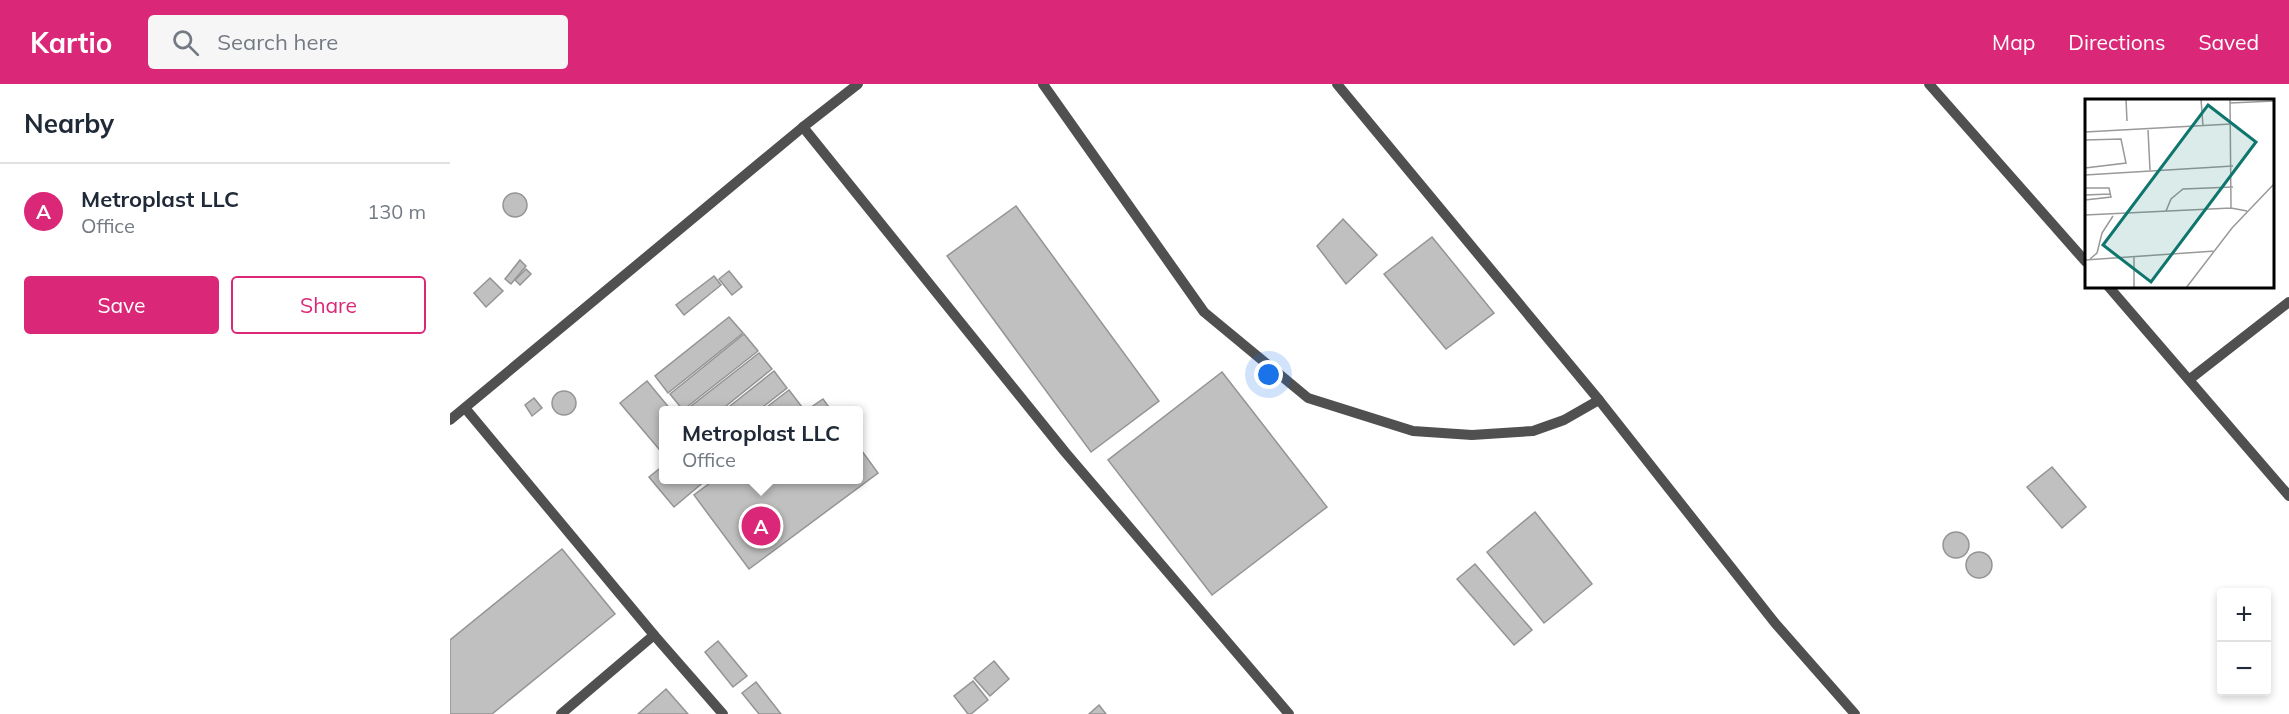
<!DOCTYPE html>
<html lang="en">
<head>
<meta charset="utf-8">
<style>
  body { margin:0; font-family:Mulish,sans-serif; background:#f6f6f7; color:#1f2937 }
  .controls { position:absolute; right:18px; bottom:18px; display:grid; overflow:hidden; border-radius:6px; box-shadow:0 3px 9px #0003 }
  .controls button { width:54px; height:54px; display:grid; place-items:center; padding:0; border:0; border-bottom:2px solid #e0e1e3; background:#fff; color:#1f2937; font:30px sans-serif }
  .you { position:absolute; left:819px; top:291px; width:21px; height:21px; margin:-15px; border:4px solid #fff; border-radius:50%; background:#1a73e8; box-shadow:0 0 0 9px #1a73e833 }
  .badge { display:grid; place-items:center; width:39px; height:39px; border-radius:50%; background:#db2777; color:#fff; font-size:20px; font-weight:700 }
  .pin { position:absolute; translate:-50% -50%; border:3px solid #fff; box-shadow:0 2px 6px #0006 }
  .popup { position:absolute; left:209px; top:322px; width:204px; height:78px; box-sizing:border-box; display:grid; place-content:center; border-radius:6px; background:#fff; filter:drop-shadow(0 2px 4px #0005); font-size:20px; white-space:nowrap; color:#747a83 }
  .popup b { font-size:22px; color:#1f2937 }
  .popup::after { content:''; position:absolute; left:50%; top:100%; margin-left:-12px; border:12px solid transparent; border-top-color:#fff }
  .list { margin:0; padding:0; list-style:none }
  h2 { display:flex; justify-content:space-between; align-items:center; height:78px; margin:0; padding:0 24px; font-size:26px }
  h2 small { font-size:20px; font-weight:400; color:#747a83 }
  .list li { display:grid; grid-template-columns:39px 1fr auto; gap:18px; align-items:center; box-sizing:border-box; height:96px; padding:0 24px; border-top:2px solid #e0e1e3 }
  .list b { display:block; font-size:22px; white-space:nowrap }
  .list p { margin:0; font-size:20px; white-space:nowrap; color:#747a83 }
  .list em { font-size:20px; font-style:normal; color:#747a83 }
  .actions { display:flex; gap:12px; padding:18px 24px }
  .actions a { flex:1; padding:14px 0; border:2px solid #db2777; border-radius:6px; text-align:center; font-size:21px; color:#db2777 }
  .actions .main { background:#db2777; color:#fff }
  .icon { flex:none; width:33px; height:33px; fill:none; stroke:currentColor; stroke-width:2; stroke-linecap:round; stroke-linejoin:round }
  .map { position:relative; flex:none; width:1839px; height:630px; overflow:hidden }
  header { display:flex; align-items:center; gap:36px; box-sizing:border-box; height:84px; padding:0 30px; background:#db2777; color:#fff }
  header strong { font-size:28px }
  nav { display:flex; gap:33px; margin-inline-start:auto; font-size:21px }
  .search { width:420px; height:54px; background:#f6f6f7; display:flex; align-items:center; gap:15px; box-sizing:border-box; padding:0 21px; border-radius:6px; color:#747a83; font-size:22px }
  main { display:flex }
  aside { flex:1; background:#fff }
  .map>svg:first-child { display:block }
</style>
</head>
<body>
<header>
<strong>Kartio</strong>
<div class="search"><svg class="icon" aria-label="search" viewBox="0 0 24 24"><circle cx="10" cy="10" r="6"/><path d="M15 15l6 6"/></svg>Search here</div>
<nav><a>Map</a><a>Directions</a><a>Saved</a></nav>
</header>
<main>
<aside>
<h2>Nearby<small></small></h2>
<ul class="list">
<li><span class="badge">A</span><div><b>Metroplast LLC</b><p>Office</p></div><em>130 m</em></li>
</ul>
<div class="actions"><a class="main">Save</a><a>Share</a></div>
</aside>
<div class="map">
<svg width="1839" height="630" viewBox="0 0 1839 630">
  <rect width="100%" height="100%" fill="#fff"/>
  <g fill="#c0c0c0" stroke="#949494" stroke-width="1.5">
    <circle cx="65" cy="121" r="12"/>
    <polygon points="566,122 709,317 641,368 497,172"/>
    <polygon points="893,135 927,171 896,200 867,162"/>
    <polygon points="982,153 1044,229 996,265 934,190"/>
    <polygon points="70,176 76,182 61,200 55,195"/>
    <polygon points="76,185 81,190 70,201 65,196"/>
    <polygon points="279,187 292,203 282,211 269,195"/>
    <polygon points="264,192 271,201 234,231 226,221"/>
    <polygon points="40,194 53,207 36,223 24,209"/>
    <polygon points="279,233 293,249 218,309 205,292"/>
    <polygon points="294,250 308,267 233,326 220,310"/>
    <polygon points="309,269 322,285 271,326 236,326"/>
    <polygon points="324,287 337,304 309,326 275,326"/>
    <polygon points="772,288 877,423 762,511 658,376"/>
    <polygon points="197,297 221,326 214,326 214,371 170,319"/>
    <polygon points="339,306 352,323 347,326 313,326"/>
    <circle cx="114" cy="319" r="12"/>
    <polygon points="84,314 92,324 82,332 75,321"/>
    <polygon points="373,315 381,326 357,326"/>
    <polygon points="409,363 428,389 299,485 244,411 264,396 409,396"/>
    <polygon points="214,381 214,396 256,396 224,423 199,393"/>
    <polygon points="1602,383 1636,423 1612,444 1577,403"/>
    <polygon points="1085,428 1142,500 1094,539 1037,468"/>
    <circle cx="1506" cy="461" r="13"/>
    <polygon points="112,465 165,530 42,630 0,630 0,556"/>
    <circle cx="1529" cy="481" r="13"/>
    <polygon points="1025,480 1082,546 1064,561 1007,495"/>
    <polygon points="268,557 297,592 283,603 255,568"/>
    <polygon points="544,577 559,595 540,612 524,594"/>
    <polygon points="523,597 538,616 521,630 518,630 504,612"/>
    <polygon points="306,598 331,630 309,630 292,609"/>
    <polygon points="216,605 238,630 188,630"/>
    <polygon points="649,621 656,630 639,630"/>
  </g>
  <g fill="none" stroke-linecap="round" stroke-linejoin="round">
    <g stroke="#505050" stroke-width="10">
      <polyline points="593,0 754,228 858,314 963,347 1022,351 1083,347 1114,336 1149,316"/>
      <polyline points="887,0 1149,316 1325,539 1405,630"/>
      <polyline points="1479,0 1636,178"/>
      <polyline points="353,43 615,368 839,630"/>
      <polyline points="1658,202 1839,412"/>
      <polyline points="1740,295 1839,218"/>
      <polyline points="15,324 204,551 273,630"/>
      <polyline points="0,336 353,43 408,0"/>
      <polyline points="111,630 204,551"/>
    </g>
  </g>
  <g transform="translate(1635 15)">
    <rect width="189" height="189" fill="#fff"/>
    <path fill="none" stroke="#999" stroke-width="1.5" d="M41,0L42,22M116,0L118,27M145,0L146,109M145,4L189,2M63,31L65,71M0,33L146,25M0,41L36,40L41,64L0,69M0,76L148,67M0,89H24L26,98L0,101M0,96L25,95M81,112L86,100L98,90L148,88M0,116L146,109L162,112M49,158V189M5,160L12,154L17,134L28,117M0,161L130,152M101,189L147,129L189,85"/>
    <path fill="#0f766e" fill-opacity="0.15" stroke="#0f766e" stroke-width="3" d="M123,6L171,43L66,183L18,146Z"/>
    <rect width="189" height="189" fill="none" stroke="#000" stroke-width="3"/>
  </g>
</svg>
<div class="controls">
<button>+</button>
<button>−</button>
</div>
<div class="you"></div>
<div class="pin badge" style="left:311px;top:442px">A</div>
<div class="popup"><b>Metroplast LLC</b>Office</div>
</div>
</main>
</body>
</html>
